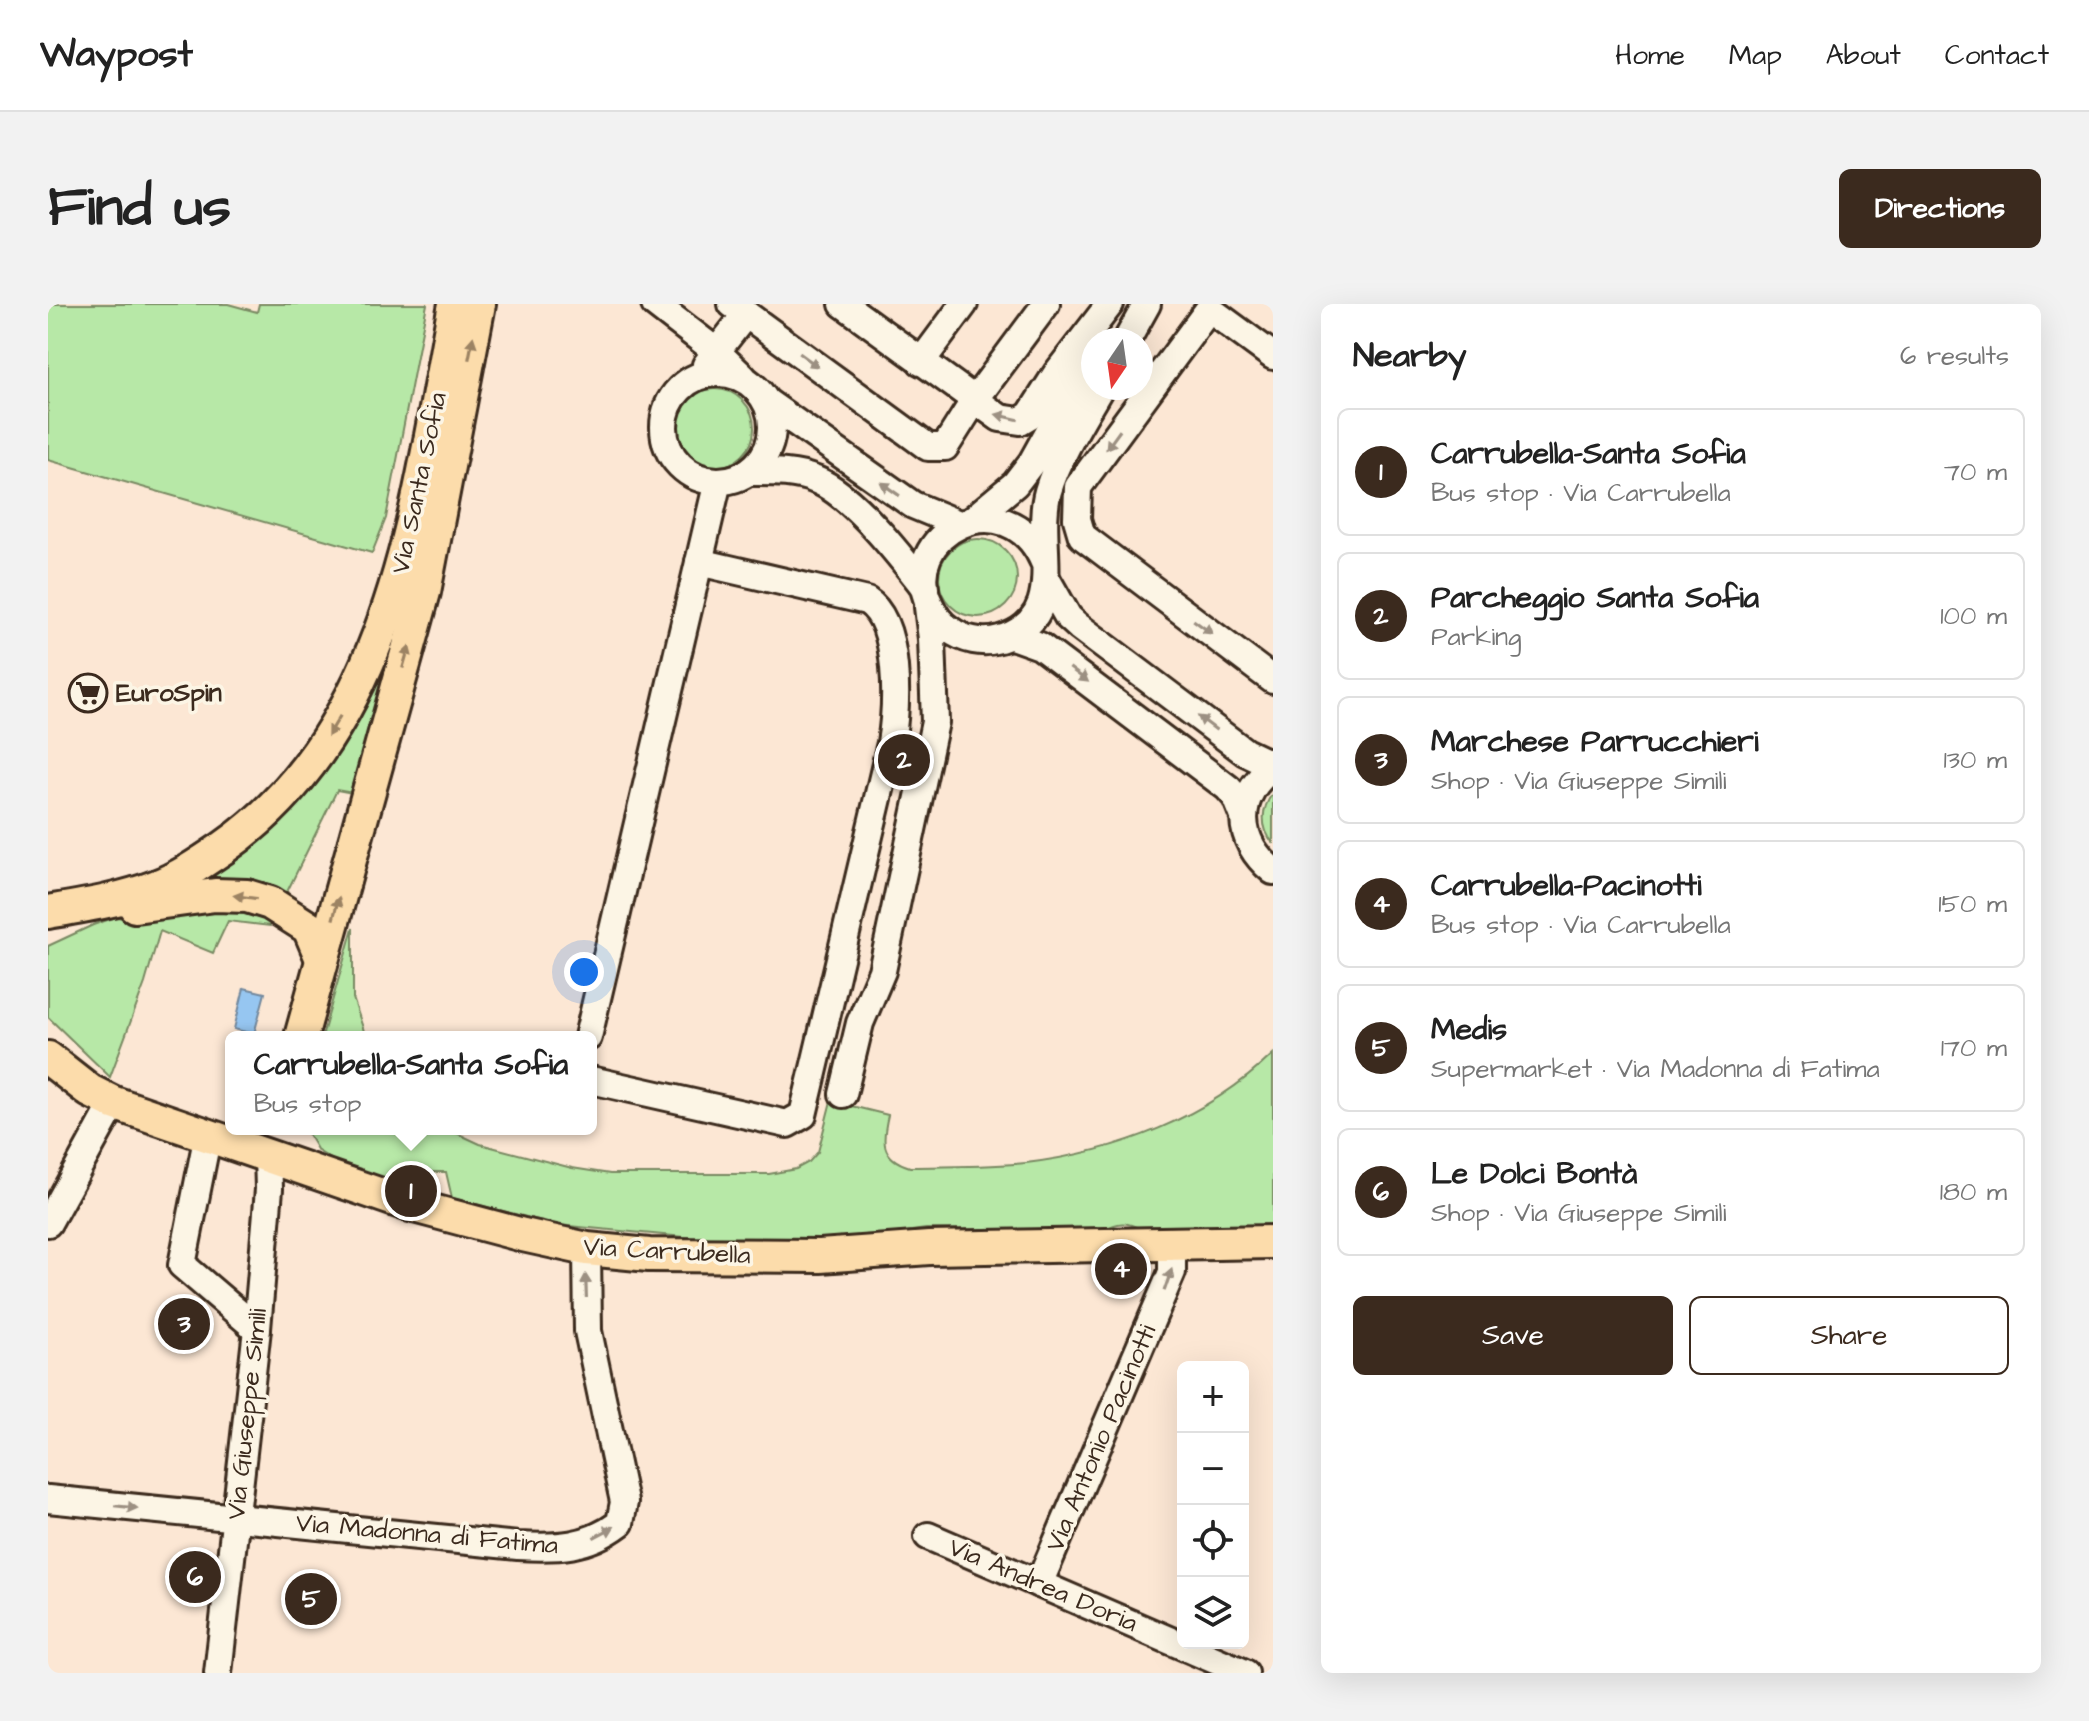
<!DOCTYPE html>
<html lang="en">
<head>
<meta charset="utf-8">
<style>
  body { margin:0; font-family:"Architects Daughter",sans-serif; background:#f2f2f2; color:#222 }
  .controls { position:absolute; right:24px; bottom:24px; display:grid; overflow:hidden; border-radius:12px; box-shadow:0 8px 32px #0002 }
  .controls button { width:72px; height:72px; display:grid; place-items:center; padding:0; border:0; border-bottom:2px solid #e0e0e0; background:#fff; color:#222; font:40px sans-serif }
  .compass { position:absolute; left:1033px; top:24px; width:72px; height:72px; border-radius:50%; background:#fff; box-shadow:0 8px 32px #0002; rotate:193deg }
  .you { position:absolute; left:536px; top:668px; width:28px; height:28px; margin:-20px; border:6px solid #fff; border-radius:50%; background:#1a73e8; box-shadow:0 0 0 12px #1a73e833 }
  .badge { display:grid; place-items:center; width:52px; height:52px; border-radius:50%; background:#3b2a1e; color:#fff; font-size:26px; font-weight:700 }
  .pin { position:absolute; translate:-50% -50%; border:4px solid #fff; box-shadow:0 2px 8px #0006 }
  .popup { position:absolute; left:177px; top:727px; width:372px; height:104px; box-sizing:border-box; display:grid; place-content:center; border-radius:12px; background:#fff; filter:drop-shadow(0 2px 6px #0005); font-size:26px; white-space:nowrap; color:#767676 }
  .popup b { font-size:30px; color:#222 }
  .popup::after { content:''; position:absolute; left:50%; top:100%; margin-left:-16px; border:16px solid transparent; border-top-color:#fff }
  .list { margin:0; padding:0; list-style:none }
  h2 { display:flex; justify-content:space-between; align-items:center; height:104px; margin:0; padding:0 32px; font-size:34px }
  h2 small { font-size:26px; font-weight:400; color:#767676 }
  .list li { display:grid; grid-template-columns:52px 1fr auto; gap:24px; align-items:center; box-sizing:border-box; height:128px; margin:0 16px 16px; padding:0 16px; border:2px solid #e0e0e0; border-radius:12px }
  .list b { display:block; font-size:30px; white-space:nowrap }
  .list p { margin:0; font-size:26px; white-space:nowrap; color:#767676 }
  .list em { font-size:26px; font-style:normal; color:#767676 }
  .actions { display:flex; gap:16px; padding:24px 32px }
  .actions a { flex:1; padding:18px 0; border:2px solid #3b2a1e; border-radius:12px; text-align:center; font-size:28px; color:#3b2a1e }
  .actions .main { background:#3b2a1e; color:#fff }
  .icon { flex:none; width:44px; height:44px; fill:none; stroke:currentColor; stroke-width:2; stroke-linecap:round; stroke-linejoin:round }
  .map { position:relative; flex:none; width:1225px; height:1369px; overflow:hidden; border-radius:12px }
  header { display:flex; align-items:center; gap:48px; box-sizing:border-box; height:112px; padding:0 40px; background:#fff; border-bottom:2px solid #e0e0e0 }
  header strong { font-size:38px }
  nav { display:flex; gap:44px; margin-inline-start:auto; font-size:28px }
  .intro { display:flex; align-items:center; justify-content:space-between; box-sizing:border-box; height:192px; padding:0 48px }
  h1 { margin:0; font-size:56px }
  .button { padding:20px 36px; border-radius:12px; background:#3b2a1e; color:#fff; font-size:28px; font-weight:700 }
  main { display:flex; gap:48px; padding:0 48px }
  aside { flex:1; background:#fff; border-radius:12px; box-shadow:0 8px 32px #0002 }
  .map>svg:first-child { display:block }
</style>
</head>
<body>
<header>
<strong>Waypost</strong>
<nav><a>Home</a><a>Map</a><a>About</a><a>Contact</a></nav>
</header>
<div class="intro"><h1>Find us</h1><a class="button">Directions</a></div>
<main>
<div class="map">
<svg width="1225" height="1369" viewBox="0 0 1225 1369">
  <rect width="100%" height="100%" fill="#fce7d4"/>
  <filter id="ink" filterUnits="userSpaceOnUse"><feTurbulence type="fractalNoise" baseFrequency=".0125" numOctaves="2"/><feDisplacementMap in="SourceGraphic" scale="16" xChannelSelector="R" yChannelSelector="G"/><feConvolveMatrix kernelMatrix="1 2 1 2 8 2 1 2 1" color-interpolation-filters="sRGB"/></filter>
  <g filter="url(#ink)">
    <g fill="#b7e8a7" stroke="#798962" stroke-width="2">
      <polygon points="0,0 180,0 209,8 211,0 379,0 338,214 324,249 0,156"/>
      <circle cx="667" cy="124" r="39"/>
      <circle cx="930" cy="274" r="39"/>
      <polygon points="363,284 305,489 289,486 238,590 204,577 166,578 161,572 198,545 234,514 270,473 293,439"/>
      <path d="M1225,489V539C1212,523 1213,505 1225,489Z"/>
      <polygon points="178,601 226,614 222,622 180,617 165,649 112,627 97,679 62,773 0,713 0,642 45,621 68,613 91,616"/>
      <polygon points="305,624 305,694 318,733 274,733"/>
      <path d="M1225,750V921L1221,922L1093,925C1078,917 1070,918 1055,926L878,925L770,940L689,938L510,921L404,894L398,868H384L383,888L303,867L270,847L257,825H400L432,840L524,864L562,870H721L748,865L761,858L770,848L783,797L840,811C834,837 832,854 862,863C900,862 940,863 978,859C1069,848 1159,814 1225,750Z"/>
    </g>
    <polygon fill="#96c6f1" stroke="#72889d" stroke-width="2" points="196,684 217,689 206,730 186,725"/>
    <g fill="none" stroke-linecap="round" stroke-linejoin="round">
      <defs>
        <g id="minor">
          <polyline points="607,0 669,48 695,73"/>
          <polyline points="684,0 880,143 897,143 926,97 998,0"/>
          <polyline points="795,0 952,114 972,117 982,111 1009,69 1062,0"/>
          <polyline points="1079,36 1099,0"/>
          <polyline points="1225,52 1161,5 1030,183 1029,215 1034,232 1225,376"/>
          <polyline points="873,58 916,0"/>
          <polyline points="658,61 698,10"/>
          <circle cx="670" cy="123" r="54"/>
          <polyline points="719,98 865,201 911,220"/>
          <path d="M700,168C722,168 747,167 768,176C804,190 853,253 877,284"/>
          <polyline points="924,216 967,180 984,158 1045,48"/>
          <path d="M996,258C959,172 847,231 882,301C886,310 892,319 901,325C915,336 935,340 952,335C1024,314 985,239 1000,187C1011,151 1033,117 1052,84"/>
          <polyline points="999,276 1020,313 1031,323 1197,448 1216,457 1225,457"/>
          <polyline points="964,332 992,342 1180,484 1188,493 1196,513"/>
          <path d="M1225,463C1185,493 1188,537 1225,567"/>
          <polyline points="540,733 670,177"/>
          <path d="M543,776L739,820L755,811L843,439C849,403 853,319 819,297L651,258"/>
          <polyline points="795,790 812,719 834,667 887,418 884,335 880,303"/>
          <polyline points="160,830 134,961 209,1025"/>
          <polyline points="0,919 66,799"/>
          <path d="M0,1195L470,1242C509,1244 539,1244 572,1219L576,1198L540,1027L539,945"/>
          <polyline points="880,1232 1197,1369"/>
          <polyline points="991,1280 1124,968 1124,941"/>
          <polyline points="170,1369 209,1025 221,885 220,851"/>
        </g>
        <g id="major">
          <polyline points="87,602 167,591 199,592 222,599 261,624 274,655"/>
          <path d="M0,608C35,602 74,596 107,583C131,574 153,559 175,544C348,423 371,191 407,0"/>
          <polyline points="253,733 376,288 431,0"/>
          <polyline points="0,754 42,787 66,799 362,901 475,931 539,945 601,951 772,952 881,944 1225,938"/>
        </g>
      </defs>
      <use href="#minor" stroke="#3b2a1e" stroke-width="32"/>
      <use href="#major" stroke="#3b2a1e" stroke-width="38"/>
      <use href="#minor" stroke="#fcf5e5" stroke-width="26"/>
      <use href="#major" stroke="#fcdcab" stroke-width="32"/>
    </g>
    <defs><path id="oneway-solid" d="M-6-.8H1V-3.2L6.5 0L1 3.2V.8H-6Z" transform="scale(2)"/></defs>
    <g fill="#9c8364">
      <use href="#oneway-solid" transform="translate(423 44) rotate(-79)"/>
      <use href="#oneway-solid" transform="translate(358 353) rotate(-74)"/>
      <use href="#oneway-solid" transform="translate(286 422) rotate(121)"/>
      <use href="#oneway-solid" transform="translate(197 593) rotate(-172)"/>
      <use href="#oneway-solid" transform="translate(288 604) rotate(-75)"/>
    </g>
    <g fill="#9c9082">
      <use href="#oneway-solid" transform="translate(761 56) rotate(36)"/>
      <use href="#oneway-solid" transform="translate(959 113) rotate(-167)"/>
      <use href="#oneway-solid" transform="translate(1065 136) rotate(126)"/>
      <use href="#oneway-solid" transform="translate(842 185) rotate(-145)"/>
      <use href="#oneway-solid" transform="translate(1155 323) rotate(36)"/>
      <use href="#oneway-solid" transform="translate(1031 371) rotate(37)"/>
      <use href="#oneway-solid" transform="translate(1159 419) rotate(-143)"/>
      <use href="#oneway-solid" transform="translate(1120 976) rotate(-71)"/>
      <use href="#oneway-solid" transform="translate(538 982) rotate(-92)"/>
      <use href="#oneway-solid" transform="translate(78 1203) rotate(6)"/>
      <use href="#oneway-solid" transform="translate(556 1228) rotate(-28)"/>
    </g>
  </g>
  <defs>
    <symbol id="supermarket-ring" viewBox="-11 -11 22 22"><circle r="9.5" fill="#fcf5e5" stroke="#3b2a1e" stroke-width="1.5"/><path d="M-6-5.5h2.5l.6 2H6L4.5 2H-2.5L-4.4-4H-6ZM-1.5 3.2a1.3 1.3 0 1 0 .1 0ZM3 3.2a1.3 1.3 0 1 0 .1 0Z" fill="#3b2a1e"/></symbol>
  </defs>
  <g fill-rule="evenodd">
    <use href="#supermarket-ring" x="18" y="367" width="44" height="44"/>
  </g>
  <g text-anchor="middle" dominant-baseline="central" stroke-width="7" stroke-linejoin="round" paint-order="stroke">
    <g font-size="26" fill="#3b2a1e" stroke="#fcf5e5">
      <text transform="translate(371 179) rotate(-78)">Via Santa Sofia</text>
      <text transform="translate(619 947) rotate(3)">Via Carrubella</text>
      <text transform="translate(199 1110) rotate(-84)">Via Giuseppe Simili</text>
      <text transform="translate(1053 1134) rotate(-67)">Via Antonio Pacinotti</text>
      <text transform="translate(379 1230) rotate(5)">Via Madonna di Fatima</text>
      <text transform="translate(995 1281) rotate(23)">Via Andrea Doria</text>
    </g>
    <g font-size="26" font-weight="bold" fill="#3b2a1e" stroke="#fcf5e5" text-anchor="start">
      <text x="68" y="389">EuroSpin</text>
    </g>
  </g>
</svg>
<div class="controls">
<button>+</button>
<button>−</button>
<button><svg class="icon" aria-label="locate" viewBox="0 0 24 24"><circle cx="12" cy="12" r="6"/><path d="M12 2v4M12 18v4M2 12h4M18 12h4"/></svg></button>
<button><svg class="icon" aria-label="layers" viewBox="0 0 24 24"><path d="M12 4l9 5-9 5-9-5zM3 14l9 5 9-5"/></svg></button>
</div>
<svg class="compass" viewBox="-18 -18 36 36"><path d="M0-13l5 13h-10z" fill="#e53935"/><path d="M0 13l5-13h-10z" fill="#767676"/></svg>
<div class="you"></div>
<div class="pin badge" style="left:363px;top:887px">1</div>
<div class="popup"><b>Carrubella-Santa Sofia</b>Bus stop</div>
<div class="pin badge" style="left:856px;top:456px">2</div>
<div class="pin badge" style="left:136px;top:1020px">3</div>
<div class="pin badge" style="left:1073px;top:965px">4</div>
<div class="pin badge" style="left:263px;top:1295px">5</div>
<div class="pin badge" style="left:147px;top:1273px">6</div>
</div>
<aside>
<h2>Nearby<small>6 results</small></h2>
<ul class="list">
<li><span class="badge">1</span><div><b>Carrubella-Santa Sofia</b><p>Bus stop · Via Carrubella</p></div><em>70 m</em></li>
<li><span class="badge">2</span><div><b>Parcheggio Santa Sofia</b><p>Parking</p></div><em>100 m</em></li>
<li><span class="badge">3</span><div><b>Marchese Parrucchieri</b><p>Shop · Via Giuseppe Simili</p></div><em>130 m</em></li>
<li><span class="badge">4</span><div><b>Carrubella-Pacinotti</b><p>Bus stop · Via Carrubella</p></div><em>150 m</em></li>
<li><span class="badge">5</span><div><b>Medis</b><p>Supermarket · Via Madonna di Fatima</p></div><em>170 m</em></li>
<li><span class="badge">6</span><div><b>Le Dolci Bontà</b><p>Shop · Via Giuseppe Simili</p></div><em>180 m</em></li>
</ul>
<div class="actions"><a class="main">Save</a><a>Share</a></div>
</aside>
</main>
</body>
</html>
